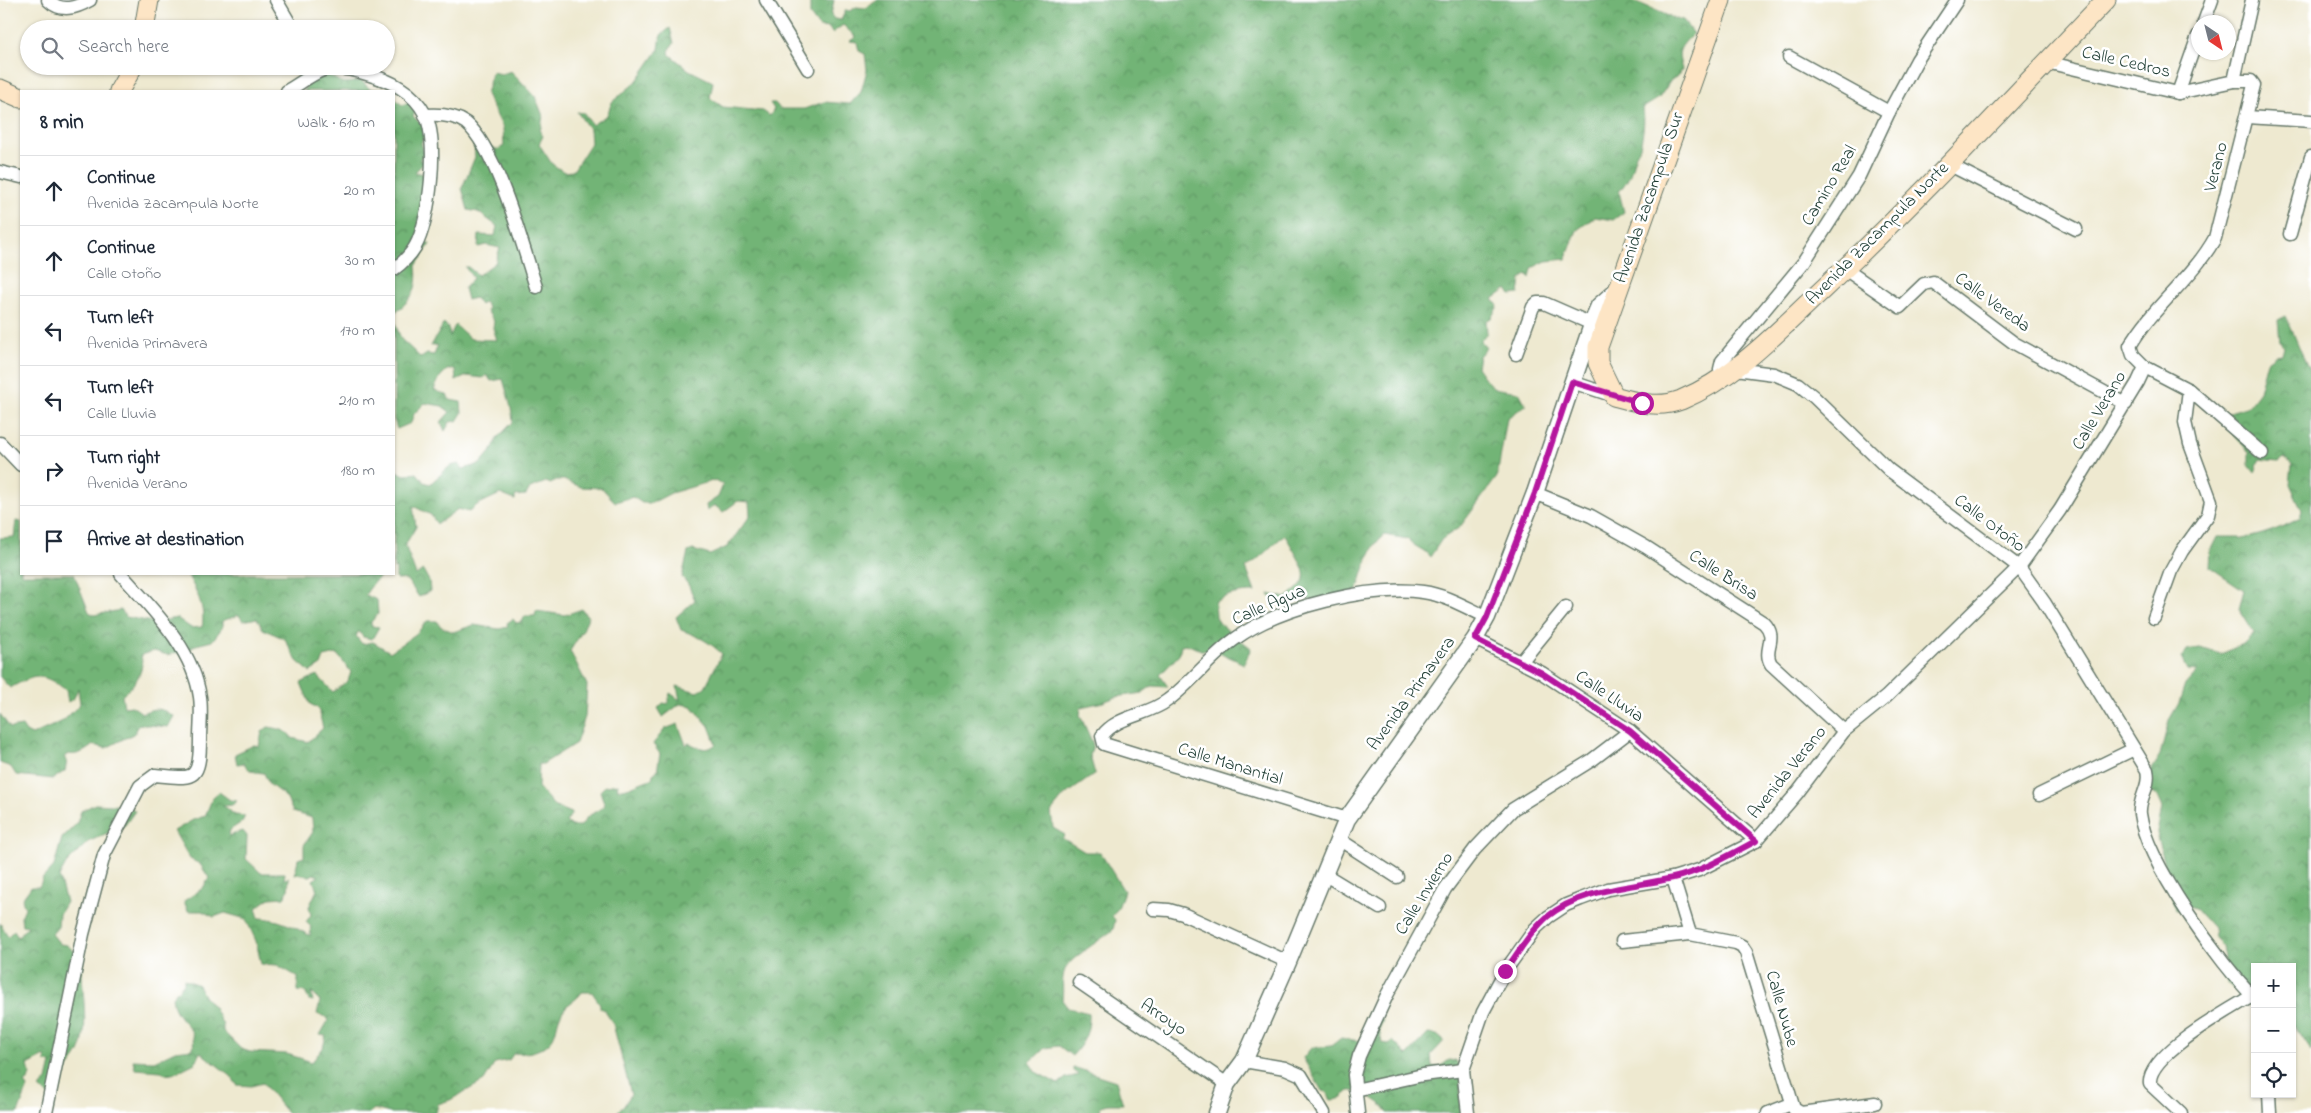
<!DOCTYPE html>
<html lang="en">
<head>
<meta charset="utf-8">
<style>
  body { margin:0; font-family:"Indie Flower",sans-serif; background:#f2f2f3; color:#1f2937 }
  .controls { position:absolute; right:15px; bottom:15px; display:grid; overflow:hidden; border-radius:0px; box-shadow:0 1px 4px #0004 }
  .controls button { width:45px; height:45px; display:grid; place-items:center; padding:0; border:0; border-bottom:1px solid #e0e1e3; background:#fff; color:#1f2937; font:25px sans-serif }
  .compass { position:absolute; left:2191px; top:15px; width:45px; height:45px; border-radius:50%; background:#fff; box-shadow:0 1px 4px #0004; rotate:145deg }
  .stop { position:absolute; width:15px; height:15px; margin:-11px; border:4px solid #b5179e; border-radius:50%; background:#fff }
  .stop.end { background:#b5179e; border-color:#fff; box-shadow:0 1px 5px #0008 }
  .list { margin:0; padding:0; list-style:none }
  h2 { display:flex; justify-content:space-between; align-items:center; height:65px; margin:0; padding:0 20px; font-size:21px }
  h2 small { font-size:16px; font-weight:400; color:#747a83 }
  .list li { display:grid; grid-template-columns:32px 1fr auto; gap:15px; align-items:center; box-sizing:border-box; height:70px; padding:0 20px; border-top:1px solid #e0e1e3 }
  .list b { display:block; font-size:19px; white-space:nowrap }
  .list p { margin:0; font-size:16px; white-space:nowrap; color:#747a83 }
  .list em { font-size:16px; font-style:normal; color:#747a83 }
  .icon { flex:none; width:28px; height:28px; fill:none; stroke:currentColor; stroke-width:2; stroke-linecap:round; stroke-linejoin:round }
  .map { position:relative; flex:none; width:2311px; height:1113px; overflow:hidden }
  .search { position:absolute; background:#fff; box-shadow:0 1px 4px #0004; left:20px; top:20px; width:375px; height:55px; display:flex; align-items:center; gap:12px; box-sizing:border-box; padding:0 18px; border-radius:28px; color:#747a83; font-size:19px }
  .panel { position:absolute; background:#fff; box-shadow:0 1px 4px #0004; left:20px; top:90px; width:375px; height:485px; border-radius:0px }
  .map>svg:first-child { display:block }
</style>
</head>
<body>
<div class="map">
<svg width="2311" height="1113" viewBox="0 0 2311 1113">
  <defs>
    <pattern id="forest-crowns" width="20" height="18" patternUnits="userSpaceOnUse" patternTransform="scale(1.25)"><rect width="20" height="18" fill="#72b476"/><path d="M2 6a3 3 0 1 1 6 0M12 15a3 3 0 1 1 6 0" fill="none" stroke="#5d9462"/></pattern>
  </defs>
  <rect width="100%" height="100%" fill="#fff"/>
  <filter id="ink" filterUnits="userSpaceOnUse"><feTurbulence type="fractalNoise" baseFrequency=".02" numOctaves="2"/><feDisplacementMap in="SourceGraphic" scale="10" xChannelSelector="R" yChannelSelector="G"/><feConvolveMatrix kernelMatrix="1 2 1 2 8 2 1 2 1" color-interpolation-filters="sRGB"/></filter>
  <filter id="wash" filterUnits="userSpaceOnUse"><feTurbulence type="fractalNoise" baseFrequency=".0096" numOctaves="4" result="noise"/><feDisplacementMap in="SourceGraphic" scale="20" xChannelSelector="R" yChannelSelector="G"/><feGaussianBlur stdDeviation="1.12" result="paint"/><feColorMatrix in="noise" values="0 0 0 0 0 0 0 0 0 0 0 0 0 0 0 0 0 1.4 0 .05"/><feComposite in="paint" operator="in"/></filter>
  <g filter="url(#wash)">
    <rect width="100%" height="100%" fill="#eee9d0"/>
    <g fill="url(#forest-crowns)" stroke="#487855">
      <path d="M810,0H834L831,15L834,19L841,20L846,10L850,11L856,7L866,8L878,0H1632L1673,18L1683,20L1693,34C1680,47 1676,50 1682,69L1679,75L1671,80L1659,98L1643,108C1645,123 1643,133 1640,147C1639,150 1636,153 1635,157C1629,177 1632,174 1619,192L1624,212L1613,220L1595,217L1577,230L1566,259L1546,261L1532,268L1530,278L1527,274L1521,279L1519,294L1511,295L1507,289L1493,299L1498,306L1491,318L1486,321L1487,333L1480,341L1486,348L1479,356L1477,367C1495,393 1490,387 1519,392L1526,405L1507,418L1497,477L1460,527L1442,539L1430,557C1424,548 1414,548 1408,539L1384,535C1368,547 1364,572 1357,591L1324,603L1295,597L1293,602L1271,598L1269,594L1286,598C1307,582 1309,578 1297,556C1293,549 1289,542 1285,535C1271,545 1261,558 1246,568L1255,592C1241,592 1227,594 1215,602L1216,617L1220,624L1251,648L1244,664L1223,654L1201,650L1186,644L1181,645L1179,655L1160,675L1168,687L1152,686L1142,693L1116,697L1103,702L1081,707L1080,715L1093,744L1090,756L1095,774L1064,796L1051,812L1053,828L1065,835L1062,838L1085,852H1100L1124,891L1118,908L1112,916L1115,920L1113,930C1103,938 1072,958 1067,966C1060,976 1064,990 1062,1000L1068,1008L1089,1013C1090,1031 1084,1043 1072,1056L1059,1046L1045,1048L1030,1062L1034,1068V1071L1058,1084L1066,1078L1079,1075L1073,1071V1067L1116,1081L1123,1104H1108L1100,1106L1101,1113H616L624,1106L631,1094L613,1024L605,1010L600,1008V1004L592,992H582C577,1000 570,1002 565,1008C556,1019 558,1029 553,1038C546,1050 527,1055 514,1053L509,1060L495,1063L484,1081L450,1100L438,1104L436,1113H390L374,1109L369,1113H287L263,1083L251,1086L237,1085L231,1076L200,1052L195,1063L177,1072L166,1074L161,1071L135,1069L133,1060L154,1061L175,1051L193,1049C196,1025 183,1026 175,1009C173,1006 173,1001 172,997L184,983V979L198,985L204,996L214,1008L223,1025V1031L241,1049L250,1052L287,1054L312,1062L323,1048L326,1036L320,1035L328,1021L326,1017L317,1014L320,1001L311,992L313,1001L309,1000L305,992L298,991V977L277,965L261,964L256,941L246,919L225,913L214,917L202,911H188L184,901L203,888L209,878L200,864L190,859L174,831L193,820L205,816L213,797L219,792L230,800L237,801L232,805L223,806L235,815L245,816L242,822L230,830L229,836L243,831L247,836L246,859L261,873H285L284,880L289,877L288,891L284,897L270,898L256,908L259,918C276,918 296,927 310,936L311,927L306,922L311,915L309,907L317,890L313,880L319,876L313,874L311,876L295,874L298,859L304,857V845L313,832L312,818L293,812L286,797L269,784L264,773C254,772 249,772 244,763L237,764L235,754L254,745L259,746L262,732L268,727C276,728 288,730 292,738L308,742L323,728L318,708L310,704L301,683L317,675L333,692L348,681L351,672L337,654L324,657L321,665L310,672L297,661L285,639L263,629L257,618L243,621L239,615L222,621V628L212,641L196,645L187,652H178L168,655L154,651L141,655C145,673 135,683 122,696L124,707L132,706L142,713C156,707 161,708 174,716L168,727L139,724L135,733L106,748L93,745C86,751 77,756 68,754L64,757L67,761L65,771L53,779L16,775L11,767L0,763V714L10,728L22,726L26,732L32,735L63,721L80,704L78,688L74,698L68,702L66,690C41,672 36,674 10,688L0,677V538L14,537L16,521L21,522V574H74L89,612L94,615L121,610L126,617L153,622L177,618L191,628L202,627C206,608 196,590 187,574H383L374,582L365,595L377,600L378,614L371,622V626L379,627L372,639L363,637L359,631L356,636L362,644L373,642L390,652L417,633L427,621H437L440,626L453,632L474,625L499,629L508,627L507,623L513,619L516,623L522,622L525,616H535L536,611L565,615L582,609L588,617L583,630L570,651L587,685L585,717L576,743L543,764H539L538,787L555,807L572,813L566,822L571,826H581L587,817L603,807L604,803L600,791L605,786L618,784L617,789C627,791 641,781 652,779L653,774L657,771L660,754L653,744L665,729L678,724L686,745L689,743C700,748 707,752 716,744L709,726L692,706L680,704L663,717L658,708L663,703L668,704L670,693L680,700L677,686L697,692L705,687L722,654C710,642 698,636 681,630L676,617L695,600L688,584L682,577L688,552L693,550L710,555L727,547L750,516L749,502L738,501L723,512L714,505L707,511L706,505L718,497L723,485L716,480L671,493L652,503H642L633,497L615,502L602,488L581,487L564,480H556L551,484L546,482L530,488L526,495L515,496V500L500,494L477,505L469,512L458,509L437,524L431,515L413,506L416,527L405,545L416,575L423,570L429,581L430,591L419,597L407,580L396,579V568L394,569V470L405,475L417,473L424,482L430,484L450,466L459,464L463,469L480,464L492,450L498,437L513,422C512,407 507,394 503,379L491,381L487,375L483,378L467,376L456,381L455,369L447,370L440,377L434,390L447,395L450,400L461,402L462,413L457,421L450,422L445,431L441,422L450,412L442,406L425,403L414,414L411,423L397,429L394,420V320L401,339L421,358L427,354L434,355L438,345L431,346L444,323L449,329L450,337L455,325L471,339L497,340L493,328L494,321L487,311L488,307L484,302L480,305L475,298L467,300L464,288L473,278L465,267H468L478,275L495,263L500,248L486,245L478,247L479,235L495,236L497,226L478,212L468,210L462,188L475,157L474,146L480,141L497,150L504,146L503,128L486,94L492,72L502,74L511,71L535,96L543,116L540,132L543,136L539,144L552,164L564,172L573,171L591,143L590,130L577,112L584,113L592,125L607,115L612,102L636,82L659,49L661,35L670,28L674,44L670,47L669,54L689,70L713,82L710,98L723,107L763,111L770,116L774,109L770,103H775L780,109H804L824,102L850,104L861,92L867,70L865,54L859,51L857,42L850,41L856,37L843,25L832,33L829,28L819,27L810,15Z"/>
      <path d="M318,71C341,77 334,88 361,80L370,89L386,91H303Z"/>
      <path d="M394,98L402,105L415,101L417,109L413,116L428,131L421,143L424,152L419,161L427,160L415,172L424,174L432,200L420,239L430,244L416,266C419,289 412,300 394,313Z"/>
      <path d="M2286,316L2311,375V1051L2292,1023V967H2255V987H2248L2239,994L2219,973L2224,958L2222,946L2214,938L2213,928L2196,909L2187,907L2176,910L2157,833L2162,808L2156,794L2145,792L2150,771L2160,755L2169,720L2179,703L2185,685L2198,671L2188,670L2182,658L2187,650L2200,648L2221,654L2243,644L2254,633L2239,609L2244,590L2210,567L2211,549L2217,537H2240L2242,539C2262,535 2280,529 2300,518L2302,510L2290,484L2292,464L2284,458L2279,462L2259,460L2255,473L2249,465V452L2228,428L2229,412L2247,407L2259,391L2267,361L2275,355L2282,354L2284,346L2280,342L2278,320Z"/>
      <path d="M95,804L129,806L135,811L125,825L88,842L66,864L59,877L66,902L59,914L58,927L52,934L60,944L67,945L82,958C80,985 91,1028 79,1052C76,1059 69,1065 66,1072C63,1078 64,1083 59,1089L52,1088L49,1096L40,1088L47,1080L51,1063L46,1062L45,1056L28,1065L30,1074L28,1081L25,1083L28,1087L18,1113H0V923L8,936L14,930L18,937L28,926L22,925L21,917L25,908L22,899L31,887H39L43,878L54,866L62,838L77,823L81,811Z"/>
      <path d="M1375,1015L1383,1020L1379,1030L1382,1043L1389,1044L1393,1041L1407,1056L1428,1034L1437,1035L1444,1041L1431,1055L1432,1067L1441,1066L1449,1060L1456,1061C1467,1078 1455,1096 1463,1113H1388C1381,1100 1371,1101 1365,1090L1349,1091L1339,1099L1331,1100L1326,1092L1322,1091L1303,1058L1311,1048L1331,1046L1341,1038L1359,1041L1367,1032L1365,1017Z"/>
    </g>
  </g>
  <g filter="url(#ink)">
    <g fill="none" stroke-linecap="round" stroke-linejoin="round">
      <defs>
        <g id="minor">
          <path d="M48,0C61,13 76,8 90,0"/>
          <polyline points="276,0 293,29"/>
          <polyline points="766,0 808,69"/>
          <polyline points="2204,22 2212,0"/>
          <polyline points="1789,57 1889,112"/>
          <polyline points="2234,81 2252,0"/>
          <path d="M287,91C298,85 310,75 323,70C336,66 354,70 367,74C391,81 413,91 425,114C439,141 430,221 415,247C410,255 401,264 394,269"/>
          <polyline points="2178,93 2198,36"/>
          <path d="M425,115C438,114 455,115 466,123C497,149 523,247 536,287"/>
          <polyline points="2247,117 2311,121"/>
          <polyline points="1948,164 2076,229"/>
          <polyline points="0,172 21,177"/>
          <polyline points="2290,234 2311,157"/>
          <polyline points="1845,269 1900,307 1924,284 1933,282 2014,343 2126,404"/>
          <polyline points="1516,354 1533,307 1537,303 1544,303 1592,324"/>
          <polyline points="2145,367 2189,390 2262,453"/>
          <path d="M1736,369L1774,374L1798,384L1814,397L1889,470L2019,567L2044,602L2147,770C2151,787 2138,798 2140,814C2146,862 2220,964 2255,998"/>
          <polyline points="1721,379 1720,369 1722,361 1804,262 1859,176 1889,112 1917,60 1957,0"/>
          <polyline points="1572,382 1614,396"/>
          <polyline points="0,443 21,465"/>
          <path d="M1535,493L1591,516L1646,547L1764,623C1779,638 1762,649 1771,664L1844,731"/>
          <polyline points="2154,618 2171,571 2182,551 2208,515 2211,501 2190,444 2185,422 2189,390"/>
          <polyline points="1475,639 1542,673 1630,731 1756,841"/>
          <polyline points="1521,662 1566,607"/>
          <polyline points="2039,795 2134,749"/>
          <path d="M1347,819L1104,744L1102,736C1117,715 1148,716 1168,700C1192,682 1210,657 1235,639C1278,607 1370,585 1423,592C1446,595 1467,608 1487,617"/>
          <polyline points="1337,838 1397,877"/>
          <polyline points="1324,874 1380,908"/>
          <polyline points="1673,878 1690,934 1736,943 1742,946 1746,952 1794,1109 1801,1113 1875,1103"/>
          <polyline points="1153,909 1169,910 1183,914 1288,962"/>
          <polyline points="1622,941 1690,934"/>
          <polyline points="1079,982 1227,1084"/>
          <polyline points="1244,1061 1285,1068 1301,1075 1324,1113"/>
          <polyline points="1355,1090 1423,1075 1463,1070"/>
          <polyline points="2269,1094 2270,1113"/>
          <path d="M46,1113L83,934L104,855L140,786L155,775C192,778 200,784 200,739C200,726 202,711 200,697C193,648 152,609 121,574"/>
          <polyline points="1358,1113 1354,1075 1359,1056 1387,995 1445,889 1475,849 1513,809 1592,760 1630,731"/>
          <path d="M1468,1113L1463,1070L1483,1012L1505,971L1535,929L1548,917L1566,905L1581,899L1608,889L1673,878L1699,870L1756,841L1798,792L1844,731L1886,697L2019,567L2060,510L2138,382L2145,367L2133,355L2130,346C2153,306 2193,278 2215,238L2254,85L2251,81H2234L2178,93L2046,62"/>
          <polyline points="1768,1113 1791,1104"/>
          <path d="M2181,1113L2150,1084C2146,1055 2229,1010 2252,996"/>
        </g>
        <polyline id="tertiary" points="1217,1113 1227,1084 1244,1061 1288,962 1347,819 1475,639 1487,617 1535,493 1596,313 1599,306 1618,289"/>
        <g id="secondary">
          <path d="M1721,0L1598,347V363L1614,396C1636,402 1658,409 1681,400C1736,377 1777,332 1820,292C1920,199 2012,98 2106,0"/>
          <polyline points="144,29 149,0"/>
          <polyline points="0,89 21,98"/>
          <polyline points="119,91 133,66"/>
        </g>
      </defs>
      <use href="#minor" stroke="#67796b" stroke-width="15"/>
      <use href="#tertiary" stroke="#67796b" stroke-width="19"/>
      <use href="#secondary" stroke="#67796b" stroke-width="21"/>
      <use href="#minor" stroke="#fff" stroke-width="12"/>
      <use href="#tertiary" stroke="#fff" stroke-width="16"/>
      <use href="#secondary" stroke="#fde5c5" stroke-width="19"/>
    </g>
  </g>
  <g fill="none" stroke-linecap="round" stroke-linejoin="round" filter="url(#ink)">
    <path stroke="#b5179e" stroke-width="6" d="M1505,971C1518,953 1530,932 1547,917C1583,888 1630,888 1673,878C1703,871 1729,855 1756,841L1630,731L1542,673L1475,639L1487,617L1535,493L1572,382L1642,403"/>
  </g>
  <g text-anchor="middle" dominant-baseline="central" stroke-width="5" stroke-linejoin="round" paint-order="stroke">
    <g font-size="18" fill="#1f3d34" stroke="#fff">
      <text transform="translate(2126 63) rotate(13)">Calle Cedros</text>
      <text transform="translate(2217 167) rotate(-76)">Verano</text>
      <text transform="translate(1830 186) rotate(-59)">Camino Real</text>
      <text transform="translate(1650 198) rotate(-71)">Avenida Zacampula Sur</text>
      <text transform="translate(1878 234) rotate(-45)">Avenida Zacampula Norte</text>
      <text transform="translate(1992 303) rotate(36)">Calle Vereda</text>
      <text transform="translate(2100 411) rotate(-59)">Calle Verano</text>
      <text transform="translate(1989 524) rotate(37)">Calle Otoño</text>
      <text transform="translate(1723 576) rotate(33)">Calle Brisa</text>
      <text transform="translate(1269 606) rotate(-23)">Calle Agua</text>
      <text transform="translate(1412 694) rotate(-54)">Avenida Primavera</text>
      <text transform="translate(1609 697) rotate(34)">Calle Lluvia</text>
      <text transform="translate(1230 765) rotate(17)">Calle Manantial</text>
      <text transform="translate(1788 773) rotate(-51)">Avenida Verano</text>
      <text transform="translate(1425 894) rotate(-58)">Calle Invierno</text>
      <text transform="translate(1781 1009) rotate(74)">Calle Nube</text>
      <text transform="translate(1163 1018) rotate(34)">Arroyo</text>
    </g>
  </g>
</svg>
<div class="controls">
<button>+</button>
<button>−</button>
<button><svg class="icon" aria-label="locate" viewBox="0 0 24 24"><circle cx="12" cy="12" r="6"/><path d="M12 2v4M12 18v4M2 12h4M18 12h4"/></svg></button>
</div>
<svg class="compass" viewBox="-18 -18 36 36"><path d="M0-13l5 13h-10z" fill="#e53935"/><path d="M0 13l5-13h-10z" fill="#747a83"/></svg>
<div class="stop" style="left:1642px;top:403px"></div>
<div class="stop end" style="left:1505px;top:971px"></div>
<div class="search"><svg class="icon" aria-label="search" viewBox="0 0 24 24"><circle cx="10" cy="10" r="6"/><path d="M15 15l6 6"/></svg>Search here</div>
<section class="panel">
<h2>8 min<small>Walk · 610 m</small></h2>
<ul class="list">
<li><svg class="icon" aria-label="ahead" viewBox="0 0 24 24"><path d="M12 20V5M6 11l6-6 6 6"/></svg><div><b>Continue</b><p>Avenida Zacampula Norte</p></div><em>20 m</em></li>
<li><svg class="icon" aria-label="ahead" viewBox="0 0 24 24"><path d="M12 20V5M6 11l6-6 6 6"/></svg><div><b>Continue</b><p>Calle Otoño</p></div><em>30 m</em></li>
<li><svg class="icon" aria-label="left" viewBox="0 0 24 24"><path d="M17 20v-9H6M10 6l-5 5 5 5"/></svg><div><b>Turn left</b><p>Avenida Primavera</p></div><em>170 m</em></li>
<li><svg class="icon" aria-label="left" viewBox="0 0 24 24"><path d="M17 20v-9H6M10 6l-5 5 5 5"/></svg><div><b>Turn left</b><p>Calle Lluvia</p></div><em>210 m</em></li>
<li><svg class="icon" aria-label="right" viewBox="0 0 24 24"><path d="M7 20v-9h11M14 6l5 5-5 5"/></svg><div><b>Turn right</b><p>Avenida Verano</p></div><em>180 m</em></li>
<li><svg class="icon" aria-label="arrive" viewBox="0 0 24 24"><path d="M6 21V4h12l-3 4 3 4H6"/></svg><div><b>Arrive at destination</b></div></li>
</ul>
</section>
</div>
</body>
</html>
